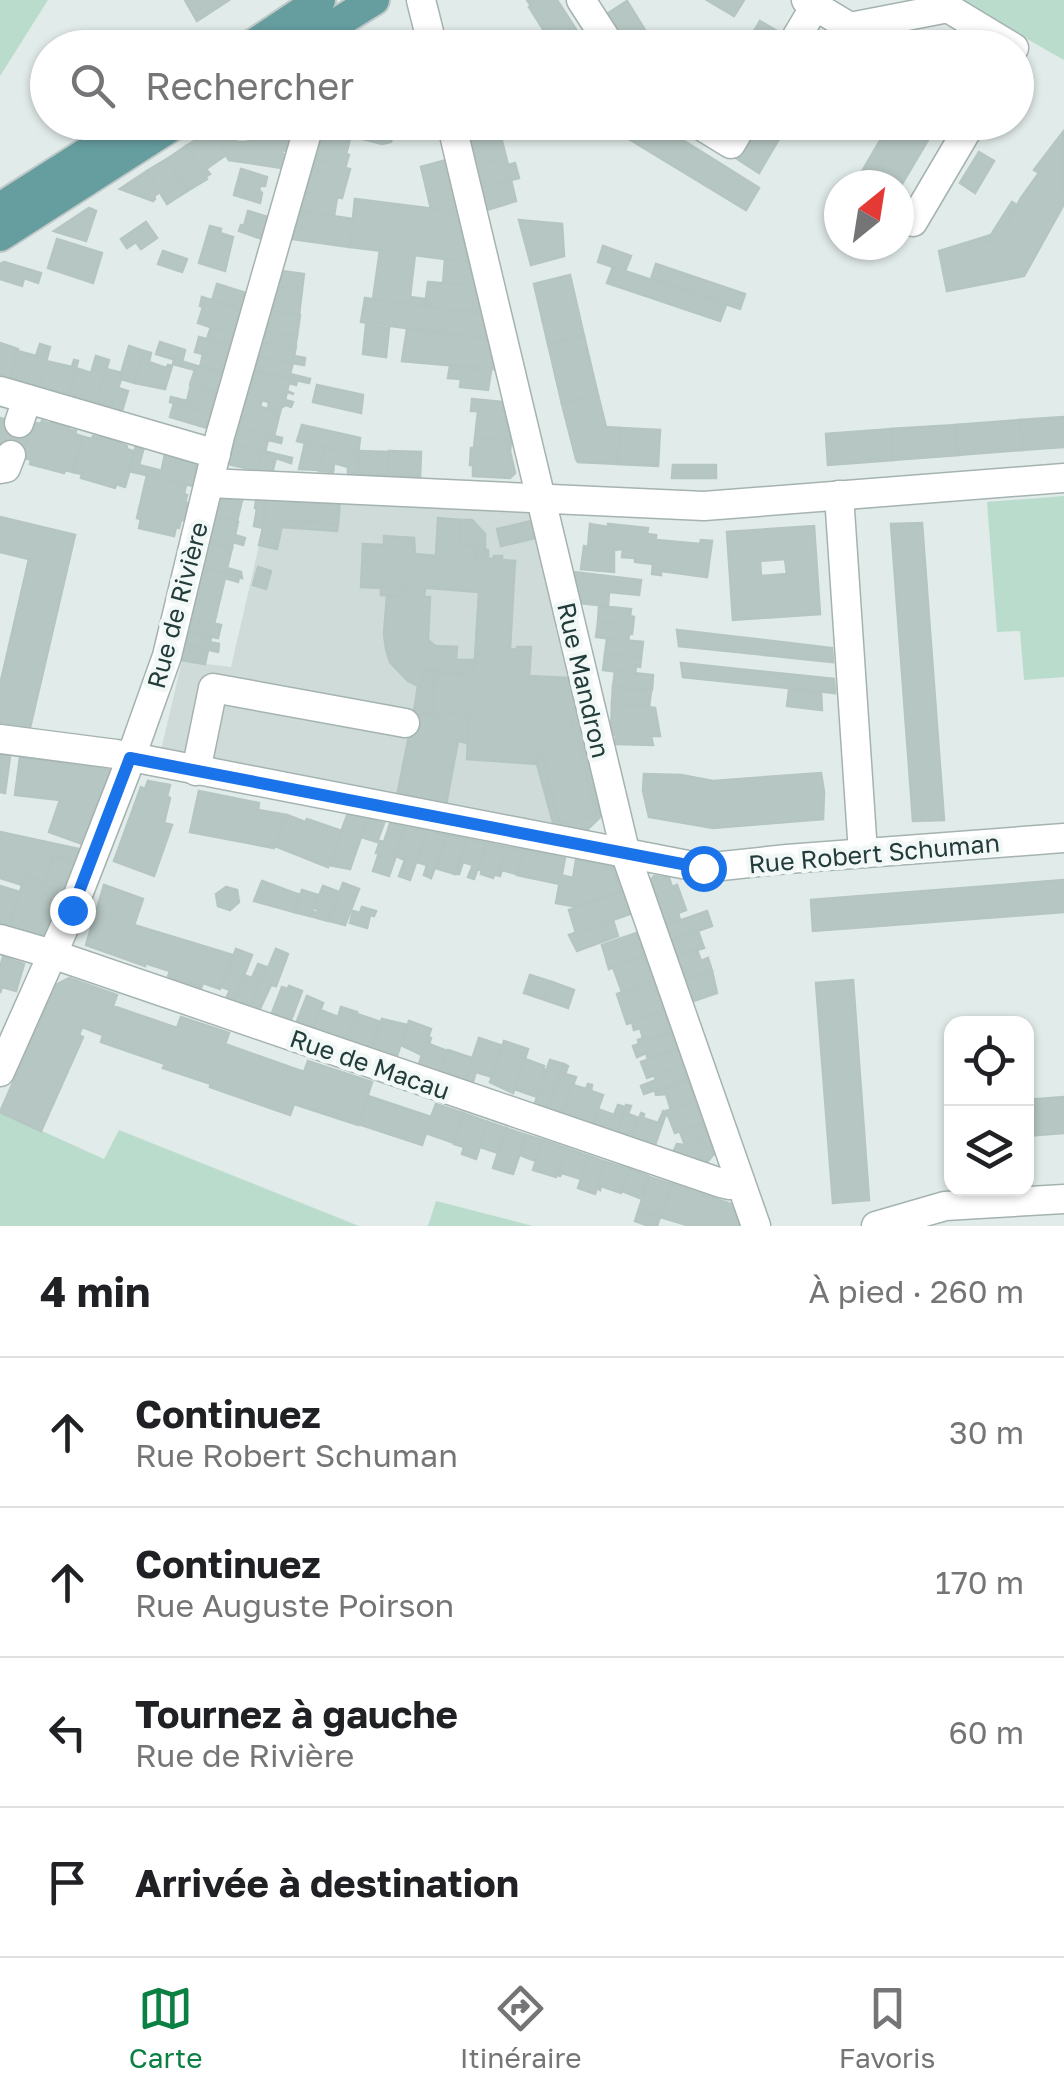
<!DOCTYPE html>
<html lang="fr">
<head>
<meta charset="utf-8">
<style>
  body { margin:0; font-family:"Golos Text",sans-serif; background:#f2f2f2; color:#202124 }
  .controls { position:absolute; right:30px; bottom:30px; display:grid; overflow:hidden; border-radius:20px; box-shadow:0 2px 8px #0004 }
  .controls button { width:90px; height:90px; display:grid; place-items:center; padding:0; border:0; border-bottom:2px solid #e0e0e0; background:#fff; color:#202124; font:50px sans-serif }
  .compass { position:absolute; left:824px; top:170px; width:90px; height:90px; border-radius:50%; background:#fff; box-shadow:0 2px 8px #0004; rotate:30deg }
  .stop { position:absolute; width:30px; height:30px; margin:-22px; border:8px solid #1a73e8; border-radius:50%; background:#fff }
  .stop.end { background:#1a73e8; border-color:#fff; box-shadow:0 2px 10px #0008 }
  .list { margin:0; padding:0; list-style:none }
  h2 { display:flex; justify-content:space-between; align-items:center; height:130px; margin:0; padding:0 40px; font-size:42px }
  h2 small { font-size:32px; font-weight:400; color:#757577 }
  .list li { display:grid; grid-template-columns:65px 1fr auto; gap:30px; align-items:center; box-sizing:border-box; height:150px; padding:0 40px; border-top:2px solid #e0e0e0 }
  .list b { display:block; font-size:38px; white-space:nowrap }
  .list p { margin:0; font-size:32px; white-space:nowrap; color:#757577 }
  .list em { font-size:32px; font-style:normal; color:#757577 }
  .icon { flex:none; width:55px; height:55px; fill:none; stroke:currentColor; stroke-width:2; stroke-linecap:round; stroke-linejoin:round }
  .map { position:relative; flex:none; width:1064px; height:1226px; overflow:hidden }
  .search { position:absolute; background:#fff; box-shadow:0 2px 8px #0004; left:30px; right:30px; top:30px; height:110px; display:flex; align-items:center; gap:25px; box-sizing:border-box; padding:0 35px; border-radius:55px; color:#757577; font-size:38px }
  .sheet { height:730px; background:#fff }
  nav { display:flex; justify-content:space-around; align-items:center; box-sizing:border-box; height:140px; border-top:2px solid #e0e0e0; background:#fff; font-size:28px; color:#757577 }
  nav a { display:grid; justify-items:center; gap:5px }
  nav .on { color:#0b8043 }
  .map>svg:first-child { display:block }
</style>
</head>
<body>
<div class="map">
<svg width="1064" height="1226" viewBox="0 0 1064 1226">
  <rect width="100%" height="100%" fill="#e1ebe9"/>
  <polygon fill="#cfdbd9" points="267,494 529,512 601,816 585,832 161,750 182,661 231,667 267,511 264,509"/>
  <g fill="#badccd">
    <polygon points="0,0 48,0 0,76"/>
    <polygon points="958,0 1064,0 1064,60"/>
    <polygon points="1064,496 1064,677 1024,680 1020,631 997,632 987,502"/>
    <polygon points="0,1112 104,1159 119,1130 359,1226 0,1226"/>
    <polygon points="436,1201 533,1226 428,1226"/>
  </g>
  <g fill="#b6c6c3" stroke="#b4c5c2" stroke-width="2.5" fill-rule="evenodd">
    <polygon points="185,0 229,0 197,21"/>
    <polygon points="527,0 557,0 588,48 555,48 529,7 531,6"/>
    <polygon points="707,0 744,0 734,16"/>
    <polygon points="627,1 656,48 624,48 604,16"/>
    <polygon points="760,21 782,34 774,48 744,48"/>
    <polygon points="224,122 227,122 237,139 232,142 246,142 264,133 275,136 278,127 262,122 295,122 287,152 283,150 282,154 286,155 282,168 229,160 211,131"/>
    <polygon points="325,122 382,122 381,127 394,131 391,142 382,144 363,139 366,128 355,125 351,135 324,127"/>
    <polygon points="466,122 505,122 507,131 470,141"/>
    <polygon points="601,122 654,122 759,188 746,210"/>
    <polygon points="757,122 789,122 759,173 736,158"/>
    <polygon points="891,122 909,122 931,135 899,189 899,185 854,185"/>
    <polygon points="324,127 351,135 346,154 349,155 345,168 315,159"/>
    <polygon points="211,131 226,155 206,169 210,174 205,177 186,146"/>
    <polygon points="1063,132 1064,204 1024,276 947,291 939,251 978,239 979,244 998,240 1021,198 1039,173 1034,170"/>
    <polygon points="500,133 506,157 476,165 470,141"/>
    <polygon points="186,146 207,179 187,191 167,159"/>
    <polygon points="979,152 994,161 975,193 960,183"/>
    <polygon points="506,157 508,165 515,163 519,178 481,187 476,165"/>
    <polygon points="167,159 187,191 167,204 147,171"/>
    <polygon points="315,159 350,169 342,198 305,193"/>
    <polygon points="446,160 458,212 431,209 424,179 421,167"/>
    <polygon points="241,169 267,177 265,186 260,186 259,190 262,193 260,203 234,195"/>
    <polygon points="147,171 160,192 154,196 155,199 153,201 120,189"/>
    <polygon points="511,180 516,201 487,210 481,187"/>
    <polygon points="305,193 337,197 334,216 300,211"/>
    <polygon points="355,199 458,212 469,262 350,247"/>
    <polygon points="1012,202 1017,205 998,240 979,244 978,239 991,235"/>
    <polygon points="89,208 96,211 86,241 54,231"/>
    <polygon points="248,211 268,217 262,239 239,231 241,225 244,226"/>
    <polygon points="300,211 353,219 350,247 292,239"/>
    <polygon points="519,220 562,224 564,256 531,265"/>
    <polygon points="146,222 157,238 141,249 136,242 127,248 121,239"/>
    <polygon points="210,226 221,229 220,233 233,237 225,271 199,263"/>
    <polygon points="57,239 102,253 93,283 48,268"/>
    <polygon points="603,246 631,256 625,271 598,262"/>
    <polygon points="380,250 415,254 410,297 425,299 424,306 373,299"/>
    <polygon points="163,251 187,259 182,272 158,264"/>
    <polygon points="445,259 469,262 475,286 443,284"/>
    <polygon points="4,262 41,273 38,283 24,278 22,286 0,279 0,264"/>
    <polygon points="656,264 745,294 740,309 651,279"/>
    <polygon points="613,267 726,305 720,321 607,283"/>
    <polygon points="282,271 304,274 302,289 278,286"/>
    <polygon points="570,275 584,336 548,344 534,284"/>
    <polygon points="428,282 475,286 482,314 425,306"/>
    <polygon points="217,284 246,293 241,310 212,301"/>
    <polygon points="278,286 302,290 299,315 271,312"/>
    <polygon points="202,297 241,310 234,335 198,323 203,307 200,306"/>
    <polygon points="365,298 482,314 487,339 361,322"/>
    <polygon points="271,312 300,315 297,336 265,332"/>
    <polygon points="366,325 389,328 386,357 363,354"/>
    <polygon points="211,327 233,334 231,346 207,339"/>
    <polygon points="407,329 487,339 495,369 402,361"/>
    <polygon points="265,332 297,336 295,347 262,342"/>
    <polygon points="584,336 598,395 562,404 548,344"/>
    <polygon points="199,337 231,346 223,373 200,367 203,354 195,352"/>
    <polygon points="160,342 185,350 182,362 156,354"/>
    <polygon points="262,342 296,346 294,356 305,358 304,365 258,357"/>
    <polygon points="0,343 18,349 10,379 0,376"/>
    <polygon points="40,344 50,347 39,387 10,379 18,351 36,356"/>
    <polygon points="129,346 144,351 135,383 121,379 118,388 128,391 122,411 111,408"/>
    <polygon points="144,351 151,353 149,362 166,368 168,365 172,366 165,389 135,383"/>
    <polygon points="96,356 109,360 97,403 68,396 76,368 91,373"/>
    <polygon points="258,357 293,363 290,374 310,379 309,383 254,371"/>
    <polygon points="174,359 224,374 219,393 190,385 195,370 173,364"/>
    <polygon points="74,360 78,361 68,396 39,387 46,361 72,367"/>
    <polygon points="450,366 491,371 488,390 460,387 461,379 448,378"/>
    <polygon points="106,369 122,373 111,408 97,403"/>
    <polygon points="254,371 297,381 296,385 289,383 287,391 294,394 287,392 285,400 293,402 291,407 286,405 281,408 280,412 268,409 269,402 262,400 260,407 245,403"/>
    <polygon points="191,385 217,393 211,413 170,402 171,397 187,401"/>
    <polygon points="317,385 363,395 361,413 313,402"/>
    <polygon points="598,395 606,427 620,428 618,464 578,462 576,459 562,404"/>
    <polygon points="472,399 502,402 511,441 475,438 478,411 471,411"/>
    <polygon points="174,403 211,413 207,428 170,417"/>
    <polygon points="245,403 280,412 274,436 237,427"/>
    <polygon points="1064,417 1064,447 1022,450 1020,420"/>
    <polygon points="0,418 31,427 22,458 0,452"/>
    <polygon points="1020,420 1022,450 958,455 955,425"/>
    <polygon points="42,421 50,424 51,421 69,426 68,429 76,431 75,434 84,437 73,472 65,470 64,473 30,464 31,460 22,457 32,422 41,424"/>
    <polygon points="302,425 360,438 358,455 297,441"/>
    <polygon points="955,425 958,455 893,460 891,429"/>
    <polygon points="237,427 282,438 281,443 268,440 265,452 233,444"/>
    <polygon points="620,428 660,430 658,466 618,464"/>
    <polygon points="891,429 893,460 828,465 826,434"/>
    <polygon points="102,435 120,440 119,443 127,446 127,449 135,452 125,487 116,484 115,488 81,478 82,474 73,472 84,437 92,439 93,436 101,438"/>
    <polygon points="475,438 511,441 510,451 515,473 510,478 473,476 473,465 470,465 471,448 474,448"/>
    <polygon points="305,443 325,447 319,470 299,469"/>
    <polygon points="233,444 263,451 258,471 228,464"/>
    <polygon points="136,445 144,447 139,465 159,470 161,473 165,454 198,463 193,486 129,471"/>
    <polygon points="325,447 358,455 357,474 348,473 348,467 334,463 333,472 319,471"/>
    <polygon points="263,451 292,458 291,463 276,458 272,473 258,471"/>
    <polygon points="359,451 389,452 387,476 357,474"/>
    <polygon points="389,451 421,452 420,477 387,476"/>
    <polygon points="673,465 716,465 716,478 672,478"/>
    <polygon points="147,475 186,485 184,494 187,495 185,503 188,503 184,520 181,520 179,528 176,527 174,536 139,528 141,519 137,518"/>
    <polygon points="221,490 244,492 237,521 215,516"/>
    <polygon points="257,493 267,494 263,528 254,526 257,509 255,508"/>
    <polygon points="267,494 340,499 338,524 283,520 277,549 259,545 267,510 264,509"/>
    <polygon points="215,516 238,522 235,535 245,538 243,545 233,542 232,548 209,542"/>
    <polygon points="0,517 75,535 29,732 0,725 0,685 29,559 0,552"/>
    <polygon points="438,518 460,520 460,545 476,546 476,558 494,559 494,556 502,556 502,560 515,561 510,649 517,650 517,647 531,647 529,676 568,678 579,723 571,722 574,736 578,736 597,815 559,824 543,756 537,757 537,764 467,759 469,714 432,715 435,671 474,675 479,592 403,586 402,596 381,595 381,588 361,587 363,544 384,545 384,536 414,538 415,554 436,556"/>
    <polygon points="283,520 338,524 337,531 282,527"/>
    <polygon points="460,520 472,520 485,534 485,550 488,550 488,556 476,558 476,546 460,545"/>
    <polygon points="531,521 535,538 501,546 497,529"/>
    <polygon points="922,523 944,820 913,821 891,524"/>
    <polygon points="590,524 608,527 608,524 648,528 647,534 656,535 656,540 700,544 701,540 712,541 707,577 661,571 661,575 652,574 653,564 635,562 635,558 622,557 623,549 614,550 614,572 581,569 584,546 588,547"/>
    <path d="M814,526L820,614L733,620L727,532ZM785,559L787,574L761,576L760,561Z"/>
    <polygon points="209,542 232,548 227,568 241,572 242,578 203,568"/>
    <polygon points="258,567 271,571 266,589 253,585"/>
    <polygon points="203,568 239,577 238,582 225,578 220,599 197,593"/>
    <polygon points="573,572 641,580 639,595 609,592 608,606 580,603"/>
    <polygon points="403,586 425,588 424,597 430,597 428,640 435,646 457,647 456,660 475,660 474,675 426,669 421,687 408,681 390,662 386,649 384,634 387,595 402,596"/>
    <polygon points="197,593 220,599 214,624 191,619"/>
    <polygon points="599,606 631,609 630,616 634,617 633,625 598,622"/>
    <polygon points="191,619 221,625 218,638 188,632"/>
    <polygon points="598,622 633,625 632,634 629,634 628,641 596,637"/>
    <polygon points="677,630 832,648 833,662 679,646"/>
    <polygon points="188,632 211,637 210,642 219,644 218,652 185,644"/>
    <polygon points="607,639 643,642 641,658 605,654"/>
    <polygon points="185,644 208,650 205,664 181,660"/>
    <polygon points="605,654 641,658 640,667 636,666 635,674 603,670"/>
    <polygon points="681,663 834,679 835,693 683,677"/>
    <polygon points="426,669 435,671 432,715 414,711 418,686 421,687"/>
    <polygon points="615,671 653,675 652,690 613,687"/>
    <polygon points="613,687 651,691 649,707 612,703"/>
    <polygon points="789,690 821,693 822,710 787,706"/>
    <polygon points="612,703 655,708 660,736 651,736 653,745 615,744 616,735 611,735"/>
    <polygon points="414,711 432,715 469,714 468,743 458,741 446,805 397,796"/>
    <polygon points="571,722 579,723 601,816 585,832 554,826 537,764 537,757 543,756 559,824 597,815 578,736 574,736"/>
    <polygon points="0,754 10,756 5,793 0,792"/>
    <polygon points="20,757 112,770 85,845 49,832 60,800 15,795"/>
    <polygon points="821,773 824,792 823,819 713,828 649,817 643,791 644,774 681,775 713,781"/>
    <polygon points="148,781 170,785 167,796 170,798 164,823 172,825 154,876 114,861 141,787 145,789"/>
    <polygon points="199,791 259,803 258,810 287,815 274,848 190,832"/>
    <polygon points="348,813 368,817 350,869 329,865"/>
    <polygon points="287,815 305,822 307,819 342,831 328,867 275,846"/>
    <polygon points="368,819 384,823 377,842 361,837"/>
    <polygon points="390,824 406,827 389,876 373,871 379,853 376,853 380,841 384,842"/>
    <polygon points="406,827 427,831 410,880 399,876 405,860 396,856"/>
    <polygon points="427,831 447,835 431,878 424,875 427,865 416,862"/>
    <polygon points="0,832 83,850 76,865 54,856 45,882 25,875 22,885 0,878"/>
    <polygon points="447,835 467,839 455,874 435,868"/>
    <polygon points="467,839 487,843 474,879 468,877 473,865 463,862 459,874 455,874"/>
    <polygon points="487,843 507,847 497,875 494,875 493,878 481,874 482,871 478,869"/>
    <polygon points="507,847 526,850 517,874 502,870 500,876 497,875"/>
    <polygon points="526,850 565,858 560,884 517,875"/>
    <polygon points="54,856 76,865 65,891 44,885"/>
    <polygon points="576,860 613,867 621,891 577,907 556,903 561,875 573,878"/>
    <polygon points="25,875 45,882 44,885 55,889 56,887 65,891 44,939 9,929"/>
    <polygon points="654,876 669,878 672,887 677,885 686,910 678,913 680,920 664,926 649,882"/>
    <polygon points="1064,880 1064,912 813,931 811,900"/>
    <polygon points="262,881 300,895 294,912 254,901"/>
    <polygon points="343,883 359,889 345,925 329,921"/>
    <polygon points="104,885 143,899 134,925 233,955 220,989 203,983 201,988 168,977 170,971 145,963 145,966 86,945"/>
    <polygon points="0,886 20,892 9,929 0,927"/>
    <polygon points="323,886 339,892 328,921 310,916 312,911 317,913 318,910 314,908"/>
    <polygon points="226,887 237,890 239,902 230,910 218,906 216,894"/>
    <polygon points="302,890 318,895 310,916 294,912"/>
    <polygon points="621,891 630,914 576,933 569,910"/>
    <polygon points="362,907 376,911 374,916 370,915 367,928 350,923 353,911 360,913"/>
    <polygon points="707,911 712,926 669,941 664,926"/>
    <polygon points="613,920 618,936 577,951 569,935"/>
    <polygon points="698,931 704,948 675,957 669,941"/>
    <polygon points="636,933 644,956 609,969 602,945"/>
    <polygon points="236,949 252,955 233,1003 225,1001 230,990 222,987"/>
    <polygon points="276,949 288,954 276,986 271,985 258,1013 250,1010 266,967 268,968"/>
    <polygon points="697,950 701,961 708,958 712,971 684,980 675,957"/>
    <polygon points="644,956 653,981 622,992 613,967"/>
    <polygon points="3,957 24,964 16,991 2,987 0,993 0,967"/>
    <polygon points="258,964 266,967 250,1010 233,1004 244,975 252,978"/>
    <polygon points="712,971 717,993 691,1002 684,980"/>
    <polygon points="530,975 552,982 545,1000 524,993"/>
    <polygon points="69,978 117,995 113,1006 177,1028 181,1017 229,1033 225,1044 304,1072 308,1061 372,1082 358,1125 294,1104 290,1115 210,1087 211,1084 163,1068 165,1064 101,1042 103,1035 82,1027 79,1035 83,1037 41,1131 0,1112 56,985"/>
    <polygon points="853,980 869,1200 833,1203 816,983"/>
    <polygon points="653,981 664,1011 627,1024 617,994"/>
    <polygon points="552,982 574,990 568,1008 545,1000"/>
    <polygon points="289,986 302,991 291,1020 272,1013 282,987 288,989"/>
    <polygon points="307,996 323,1003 312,1032 295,1026"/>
    <polygon points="341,1007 357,1012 347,1042 312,1032 320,1010 338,1017"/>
    <polygon points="664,1011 671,1033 639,1044 638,1040 643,1038 640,1028 634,1030 632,1022"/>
    <polygon points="357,1014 381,1022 371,1051 347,1042"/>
    <polygon points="382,1019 407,1025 396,1059 371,1051"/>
    <polygon points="409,1021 431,1029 422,1055 401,1045"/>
    <polygon points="671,1033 677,1049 648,1059 646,1053 637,1057 633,1046"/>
    <polygon points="428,1037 431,1038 429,1044 447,1051 439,1074 418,1067"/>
    <polygon points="479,1038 503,1046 492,1077 476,1072 472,1085 464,1083"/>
    <polygon points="504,1041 528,1049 525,1059 501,1051"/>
    <polygon points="677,1049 683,1065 647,1078 641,1062"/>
    <polygon points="448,1050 472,1058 464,1083 439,1074"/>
    <polygon points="501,1051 525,1059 513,1093 490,1082"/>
    <polygon points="525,1059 544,1066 543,1069 546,1070 537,1097 514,1089"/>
    <polygon points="550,1060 564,1064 548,1111 534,1106"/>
    <polygon points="564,1064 568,1066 565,1074 576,1077 562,1116 548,1111"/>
    <polygon points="683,1065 688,1079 644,1094 641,1086 656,1080 654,1075"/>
    <polygon points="688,1079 695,1101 671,1110 666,1094 656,1095 655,1091"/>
    <polygon points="588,1084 592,1085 591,1091 603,1095 592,1126 562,1116 573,1085 586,1089"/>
    <polygon points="368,1096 431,1117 436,1104 463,1113 454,1143 426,1133 422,1145 358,1124"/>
    <polygon points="1064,1097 1064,1133 1026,1136 1026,1100"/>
    <polygon points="695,1101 703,1123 675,1133 668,1115 665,1116 663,1112"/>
    <polygon points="618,1105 625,1107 616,1135 592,1126 598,1109 614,1115"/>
    <polygon points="626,1105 631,1106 628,1114 639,1118 632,1140 616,1135"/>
    <polygon points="663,1112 665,1116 654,1148 632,1140 641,1113 644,1114 643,1118 658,1123"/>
    <polygon points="463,1113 488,1122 476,1159 462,1154 464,1147 454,1144"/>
    <polygon points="488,1122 506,1128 498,1153 480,1147"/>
    <polygon points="703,1123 708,1136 685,1145 680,1132"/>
    <polygon points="506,1128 526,1135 513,1174 493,1168"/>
    <polygon points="526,1135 543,1140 536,1161 520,1155"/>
    <polygon points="708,1136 714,1154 704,1165 672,1154 677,1144 685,1145"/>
    <polygon points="543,1140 566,1148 556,1177 533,1170"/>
    <polygon points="566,1148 589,1156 581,1179 562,1173 560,1176 557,1175"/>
    <polygon points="589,1156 606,1162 595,1194 578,1188"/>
    <polygon points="606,1162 629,1169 621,1193 601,1186 600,1190 597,1188"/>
    <polygon points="629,1169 648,1176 640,1198 622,1191"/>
    <polygon points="649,1177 672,1184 660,1217 639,1209"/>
    <polygon points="672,1184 731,1204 740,1226 690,1226 660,1217"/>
    <polygon points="639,1209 660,1217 657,1226 649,1226 635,1221"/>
  </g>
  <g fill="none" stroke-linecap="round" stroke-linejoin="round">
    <defs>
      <g id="minor">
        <polyline points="421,0 433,48"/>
        <polyline points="581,0 612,48"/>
        <polyline points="815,6 850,27 948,8 1014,48"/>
        <polyline points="790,48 815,6 806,0"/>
        <polyline points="451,122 626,855 756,1226"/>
        <polyline points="695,122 731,144 744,122"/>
        <polyline points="913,222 972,122"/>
        <polyline points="0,391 216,454"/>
        <polyline points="19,423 27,399"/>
        <polyline points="0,469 6,468 11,455"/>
        <polyline points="209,483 704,506 1064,478"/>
        <polyline points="839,495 863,853"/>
        <polyline points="0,739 116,754 703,868 787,859 1064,838"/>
        <polyline points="196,771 213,688 405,723"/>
        <polyline points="0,939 52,954 721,1183 730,1185 740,1181"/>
        <polyline points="0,1072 72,910 125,774 167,656 220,436 310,122"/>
        <polyline points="876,1226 945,1206 1064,1199"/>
      </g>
      <g id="major">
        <polyline points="248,48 320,0"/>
        <polyline points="297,48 374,0"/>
        <polyline points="0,208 135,122"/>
        <polyline points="0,236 178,122"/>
      </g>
    </defs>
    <use href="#minor" stroke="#a4b3b1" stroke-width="31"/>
    <use href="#major" stroke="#c1c8c8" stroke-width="34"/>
    <use href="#minor" stroke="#fff" stroke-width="28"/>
    <use href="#major" stroke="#669ea0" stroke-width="30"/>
  </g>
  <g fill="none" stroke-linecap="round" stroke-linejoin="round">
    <polyline stroke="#1a73e8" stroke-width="12" points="72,910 130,758 703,868"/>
  </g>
  <g text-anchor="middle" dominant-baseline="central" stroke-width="9" stroke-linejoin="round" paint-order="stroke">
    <g font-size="25" fill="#223b3b" stroke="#f1f8f6">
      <text transform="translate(177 605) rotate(-75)">Rue de Rivière</text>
      <text transform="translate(584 680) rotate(77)">Rue Mandron</text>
      <text transform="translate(874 853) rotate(-5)">Rue Robert Schuman</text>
      <text transform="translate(370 1064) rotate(19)">Rue de Macau</text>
    </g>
  </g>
</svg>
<div class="controls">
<button><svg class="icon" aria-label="locate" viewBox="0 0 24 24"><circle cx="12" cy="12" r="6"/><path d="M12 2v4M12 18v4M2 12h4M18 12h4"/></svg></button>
<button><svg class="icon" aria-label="layers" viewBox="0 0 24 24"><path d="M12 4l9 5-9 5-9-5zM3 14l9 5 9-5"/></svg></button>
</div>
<svg class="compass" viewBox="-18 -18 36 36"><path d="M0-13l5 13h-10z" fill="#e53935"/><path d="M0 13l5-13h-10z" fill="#757577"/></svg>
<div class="stop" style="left:703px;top:868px"></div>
<div class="stop end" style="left:72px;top:910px"></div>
<div class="search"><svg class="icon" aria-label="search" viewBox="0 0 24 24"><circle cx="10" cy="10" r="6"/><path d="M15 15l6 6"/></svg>Rechercher</div>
</div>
<section class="sheet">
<h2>4 min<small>À pied · 260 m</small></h2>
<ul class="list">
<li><svg class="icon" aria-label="ahead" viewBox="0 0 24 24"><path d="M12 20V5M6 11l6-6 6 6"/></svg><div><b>Continuez</b><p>Rue Robert Schuman</p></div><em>30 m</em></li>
<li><svg class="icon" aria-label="ahead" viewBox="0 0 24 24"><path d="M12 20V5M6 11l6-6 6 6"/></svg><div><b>Continuez</b><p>Rue Auguste Poirson</p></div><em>170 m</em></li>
<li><svg class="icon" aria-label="left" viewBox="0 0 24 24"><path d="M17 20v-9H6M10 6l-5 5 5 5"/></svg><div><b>Tournez à gauche</b><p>Rue de Rivière</p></div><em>60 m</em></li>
<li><svg class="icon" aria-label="arrive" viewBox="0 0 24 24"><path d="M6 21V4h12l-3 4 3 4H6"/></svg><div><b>Arrivée à destination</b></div></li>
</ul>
</section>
<nav>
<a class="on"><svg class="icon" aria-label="map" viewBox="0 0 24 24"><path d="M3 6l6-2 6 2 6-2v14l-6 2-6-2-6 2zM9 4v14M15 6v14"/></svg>Carte</a>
<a><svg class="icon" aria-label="directions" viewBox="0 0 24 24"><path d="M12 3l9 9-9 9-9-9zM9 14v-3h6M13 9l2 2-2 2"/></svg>Itinéraire</a>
<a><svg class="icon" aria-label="saved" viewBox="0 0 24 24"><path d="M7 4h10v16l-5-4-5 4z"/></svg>Favoris</a>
</nav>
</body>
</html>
